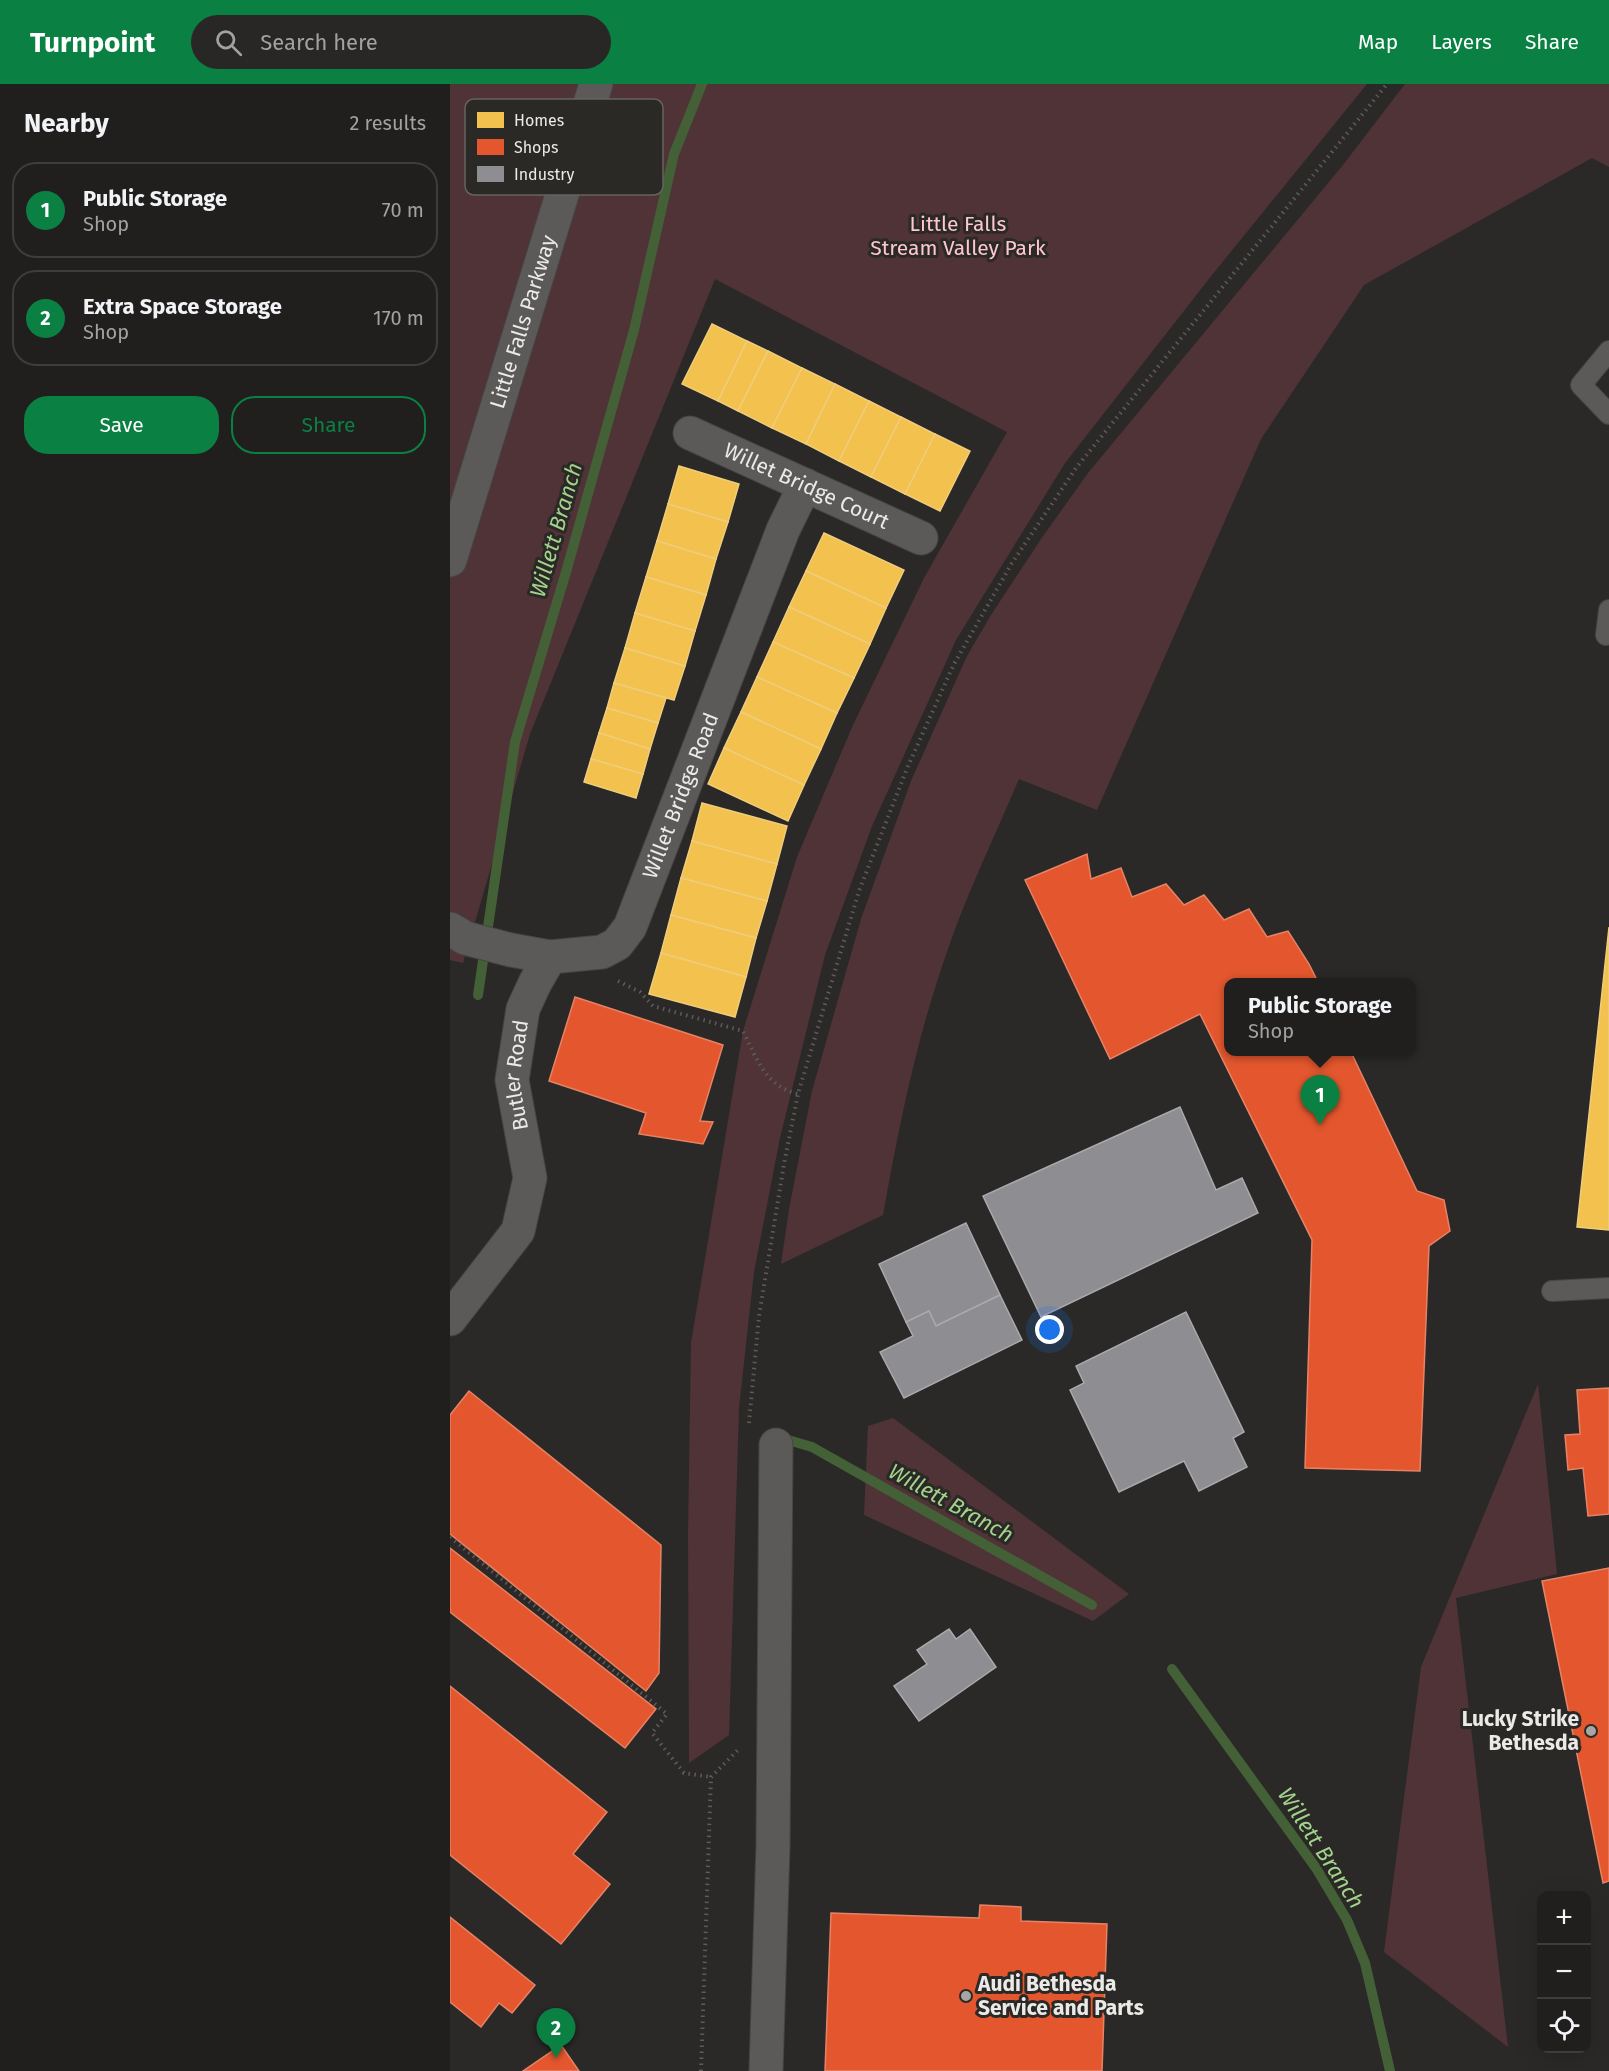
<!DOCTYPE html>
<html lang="en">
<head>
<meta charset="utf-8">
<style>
  body { margin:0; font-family:"Fira Sans",sans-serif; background:#282726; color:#f1f3f6 }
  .controls { position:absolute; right:18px; bottom:18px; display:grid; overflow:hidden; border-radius:12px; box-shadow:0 6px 24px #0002 }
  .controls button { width:54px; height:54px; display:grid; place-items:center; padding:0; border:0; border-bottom:2px solid #3d3d3b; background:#201f1d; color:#f1f3f6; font:30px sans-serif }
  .you { position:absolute; left:600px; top:1246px; width:21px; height:21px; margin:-15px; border:4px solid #fff; border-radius:50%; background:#1a73e8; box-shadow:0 0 0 9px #1a73e833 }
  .badge { display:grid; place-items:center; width:39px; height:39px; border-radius:50%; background:#0b8043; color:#fff; font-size:20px; font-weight:700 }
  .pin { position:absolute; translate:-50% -50px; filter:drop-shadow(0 2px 3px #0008) }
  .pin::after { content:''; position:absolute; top:32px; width:21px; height:18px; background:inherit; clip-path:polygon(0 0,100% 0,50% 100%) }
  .popup { position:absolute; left:774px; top:894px; width:192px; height:78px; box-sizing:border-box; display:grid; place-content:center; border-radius:12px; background:#201f1d; filter:drop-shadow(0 2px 4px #0005); font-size:20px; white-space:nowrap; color:#a2a2a4 }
  .popup b { font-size:22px; color:#f1f3f6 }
  .popup::after { content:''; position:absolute; left:50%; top:100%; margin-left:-12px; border:12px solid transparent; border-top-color:#201f1d }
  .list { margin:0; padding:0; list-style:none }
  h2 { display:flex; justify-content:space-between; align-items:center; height:78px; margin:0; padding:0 24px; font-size:26px }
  h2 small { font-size:20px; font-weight:400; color:#a2a2a4 }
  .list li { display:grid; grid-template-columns:39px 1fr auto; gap:18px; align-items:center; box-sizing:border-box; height:96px; margin:0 12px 12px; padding:0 12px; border:2px solid #3d3d3b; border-radius:24px }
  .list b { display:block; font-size:22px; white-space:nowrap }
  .list p { margin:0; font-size:20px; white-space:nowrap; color:#a2a2a4 }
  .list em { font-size:20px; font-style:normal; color:#a2a2a4 }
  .actions { display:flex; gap:12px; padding:18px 24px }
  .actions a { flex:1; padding:14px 0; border:2px solid #0b8043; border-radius:24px; text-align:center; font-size:21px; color:#0b8043 }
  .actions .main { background:#0b8043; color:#fff }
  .icon { flex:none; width:33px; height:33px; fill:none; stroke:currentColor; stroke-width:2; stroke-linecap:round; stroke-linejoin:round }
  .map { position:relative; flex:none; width:1159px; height:1987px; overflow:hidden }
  header { display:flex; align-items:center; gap:36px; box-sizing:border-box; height:84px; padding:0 30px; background:#0b8043; color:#fff }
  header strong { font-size:28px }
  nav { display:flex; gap:33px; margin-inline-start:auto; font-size:21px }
  .search { width:420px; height:54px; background:#282726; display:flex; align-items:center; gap:15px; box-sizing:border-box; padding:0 21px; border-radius:33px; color:#a2a2a4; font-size:22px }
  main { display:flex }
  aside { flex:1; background:#201f1d }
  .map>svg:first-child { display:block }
</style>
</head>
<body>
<header>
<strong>Turnpoint</strong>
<div class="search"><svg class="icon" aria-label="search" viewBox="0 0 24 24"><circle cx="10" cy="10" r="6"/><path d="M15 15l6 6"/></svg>Search here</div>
<nav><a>Map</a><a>Layers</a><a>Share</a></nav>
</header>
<main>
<aside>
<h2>Nearby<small>2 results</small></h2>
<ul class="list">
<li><span class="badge">1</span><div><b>Public Storage</b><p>Shop</p></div><em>70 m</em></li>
<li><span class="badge">2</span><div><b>Extra Space Storage</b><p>Shop</p></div><em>170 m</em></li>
</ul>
<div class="actions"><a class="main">Save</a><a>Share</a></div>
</aside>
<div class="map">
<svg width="1159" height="1987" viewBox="0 0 1159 1987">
  <rect width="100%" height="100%" fill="#2a2927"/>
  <g fill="#503337">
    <polygon points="0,0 917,0 762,191 615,379 506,556 422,742 375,871 330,1054 304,1188 289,1324 279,1651 239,1679 238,1450 241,1259 293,947 347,773 403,641 474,494 557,348 265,195 80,650 13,879 0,876"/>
    <path d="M955,0H1159V83L1142,74L914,201L811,355L647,726L569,695C545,752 518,807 498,865C467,952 449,1041 433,1131L331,1180L339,1125L362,1007L411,835L461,697L517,572L541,531L591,455L638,389L893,81Z"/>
    <polygon points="1088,1300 1107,1490 1006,1514 1058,1963 934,1868 971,1583"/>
    <polygon points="443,1334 679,1510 643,1537 414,1431 418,1342"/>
  </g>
  <g fill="#f2c14e" stroke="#f0cd7c" stroke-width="1.5">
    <polygon points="262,240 297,257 268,317 232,300"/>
    <polygon points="297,257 318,267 288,327 268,317"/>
    <polygon points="318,267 352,284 322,344 288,327"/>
    <polygon points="352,284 385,300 356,360 322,344"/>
    <polygon points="385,300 419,317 389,377 356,360"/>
    <polygon points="419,317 451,333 421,393 389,377"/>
    <polygon points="451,333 485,350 455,410 421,393"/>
    <polygon points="485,350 520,367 490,427 455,410"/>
    <polygon points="229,382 289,400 278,438 218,420"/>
    <polygon points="218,420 278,438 266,475 207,457"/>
    <polygon points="374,449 454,486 436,524 356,487"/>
    <polygon points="207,457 266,475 256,511 196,493"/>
    <polygon points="356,487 436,524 420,560 339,523"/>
    <polygon points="196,493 256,511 245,547 185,529"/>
    <polygon points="339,523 420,560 404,594 323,558"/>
    <polygon points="185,529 245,547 235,582 175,564"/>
    <polygon points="323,558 404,594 387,629 307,593"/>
    <polygon points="175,564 235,582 224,616 164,599"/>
    <polygon points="307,593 387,629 371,665 291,628"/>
    <polygon points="164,599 216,614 208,639 157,624"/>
    <polygon points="157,624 208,639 200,665 149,649"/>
    <polygon points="291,628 371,665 354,701 274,664"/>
    <polygon points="149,649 200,665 193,690 141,675"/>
    <polygon points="274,664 354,701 338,737 258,700"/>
    <polygon points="141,675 193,690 186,714 134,698"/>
    <polygon points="252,719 337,742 327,780 242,757"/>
    <polygon points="242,757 327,780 317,817 231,794"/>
    <polygon points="231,794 317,817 306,854 221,831"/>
    <polygon points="221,831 306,854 296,893 211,869"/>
    <polygon points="1159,843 1159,1146 1127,1143"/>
    <polygon points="211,869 296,893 285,933 199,910"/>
  </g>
  <g fill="#e4572e" stroke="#e68366" stroke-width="1.5">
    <polygon points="637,770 641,795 671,784 682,813 716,800 734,821 754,811 774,836 799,825 817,853 838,847 859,880 868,898 778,898 778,968 901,968 967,1107 994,1116 1000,1147 979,1162 970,1387 855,1384 862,1156 750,930 660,975 575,796"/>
    <polygon points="125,913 273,961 250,1037 263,1038 253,1060 189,1050 196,1029 99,997"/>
    <polygon points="1159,1304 1159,1430 1138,1432 1133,1384 1118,1386 1115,1351 1130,1350 1127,1306"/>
    <polygon points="19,1307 211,1461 209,1589 196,1607 0,1450 0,1331"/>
    <polygon points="0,1464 206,1625 175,1664 0,1528"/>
    <polygon points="1159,1484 1159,1797 1153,1799 1092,1497"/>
    <polygon points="0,1602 157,1728 123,1770 160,1800 111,1860 0,1771"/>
    <polygon points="530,1821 571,1823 571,1837 657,1840 652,1987 375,1987 381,1829 529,1834"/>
    <polygon points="0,1833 85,1901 62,1929 49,1919 31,1943 0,1918"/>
    <polygon points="111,1961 129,1987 73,1987"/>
  </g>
  <g fill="#8d8d92" stroke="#aaa9ac" stroke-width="1.5">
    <polygon points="730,1023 766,1106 792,1094 808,1129 591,1233 533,1112"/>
    <polygon points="516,1139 550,1211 486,1242 479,1227 456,1238 429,1180"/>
    <polygon points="550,1211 572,1256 454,1314 430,1268 463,1252 456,1238 479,1227 486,1242"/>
    <polygon points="736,1228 794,1348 783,1354 797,1383 749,1407 734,1377 669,1408 620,1306 634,1299 626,1282"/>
    <polygon points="499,1545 506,1555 520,1545 546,1583 469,1637 444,1602 477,1580 467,1566"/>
  </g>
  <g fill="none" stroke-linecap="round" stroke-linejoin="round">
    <g stroke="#436036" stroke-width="10">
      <polyline points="28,911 65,658 116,488 184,246 224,70 252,0"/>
      <polyline points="338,1356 362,1363 642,1521"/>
      <polyline points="722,1585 866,1784 897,1836 915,1879 940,1987"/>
    </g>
    <defs>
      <g id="lane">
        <polyline points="1159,267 1131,301 1159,330"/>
        <polyline points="1156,551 1159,526"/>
        <polyline points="1102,1207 1159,1204"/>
      </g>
      <g id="street">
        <path id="s1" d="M240,349L471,454"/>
        <path id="s2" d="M0,845L15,854L61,866L100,873L152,868L167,860L180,843L333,446L355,401"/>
        <path id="s3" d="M0,1235L68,1147L80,1094L62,996L73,925L85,899L100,873"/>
        <polyline points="316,1987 323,1762 326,1361"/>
      </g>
      <g id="secondary">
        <path id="s4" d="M0,476L146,0"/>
      </g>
    </defs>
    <use href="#lane" stroke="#464544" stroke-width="22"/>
    <use href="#street" stroke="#464544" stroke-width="35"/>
    <use href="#secondary" stroke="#464544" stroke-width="35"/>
    <g stroke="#5d5c5b" stroke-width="4" stroke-dasharray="1.5 4.5" stroke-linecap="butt">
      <path d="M168,897L190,908L203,922L293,947C307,975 315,1002 348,1010"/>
      <polyline points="299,1339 309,1232 334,1080 348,1010 409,807 458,682 504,580 562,479 626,384 937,0"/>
      <polyline points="0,1453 217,1630 202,1649 234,1689 261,1693"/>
      <polyline points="251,1987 261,1693 289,1665"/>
    </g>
    <use href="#lane" stroke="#5b5a59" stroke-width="20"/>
    <use href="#street" stroke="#5b5a59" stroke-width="33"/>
    <use href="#secondary" stroke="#5b5a59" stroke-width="33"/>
  </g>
  <g fill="#a8a6a4" stroke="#2b2926" stroke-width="2">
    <circle cx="1141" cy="1647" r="6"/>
    <circle cx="516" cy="1912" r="6"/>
  </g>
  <g text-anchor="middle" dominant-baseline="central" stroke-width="6" stroke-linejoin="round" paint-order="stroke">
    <g font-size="21" fill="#ffc6cc" stroke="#2b2926">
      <text x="508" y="140">Little Falls<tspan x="508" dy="24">Stream Valley Park</tspan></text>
    </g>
    <g font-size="21" fill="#eceae8" stroke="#2b2926">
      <text stroke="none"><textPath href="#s4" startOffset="249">Little Falls Parkway</textPath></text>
      <text stroke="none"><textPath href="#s1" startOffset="128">Willet Bridge Court</textPath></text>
      <text stroke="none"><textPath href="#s2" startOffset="336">Willet Bridge Road</textPath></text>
      <text stroke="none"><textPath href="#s3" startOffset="270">Butler Road</textPath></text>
    </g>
    <g font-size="21" font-weight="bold" fill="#eceae8" stroke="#2b2926" text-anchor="end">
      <text x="1129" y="1635">Lucky Strike<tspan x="1129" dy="24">Bethesda</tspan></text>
      <text x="528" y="1900" text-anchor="start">Audi Bethesda<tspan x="528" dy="24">Service and Parts</tspan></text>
    </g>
    <g font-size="22" font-style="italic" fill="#a2d38c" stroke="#2b2926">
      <text transform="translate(106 446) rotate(-74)">Willett Branch</text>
      <text transform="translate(501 1419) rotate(29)">Willett Branch</text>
      <text transform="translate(871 1764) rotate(57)">Willett Branch</text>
    </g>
  </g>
  <rect x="15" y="15" width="198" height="96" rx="9" fill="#2b2926" stroke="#656360" stroke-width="1.5"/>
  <rect x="27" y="28" width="27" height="16" fill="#f2c14e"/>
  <rect x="27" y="55" width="27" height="16" fill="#e4572e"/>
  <rect x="27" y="82" width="27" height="16" fill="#8d8d92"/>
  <g font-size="16" fill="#eceae8">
    <text x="64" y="42">Homes</text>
    <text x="64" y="69">Shops</text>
    <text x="64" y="96">Industry</text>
  </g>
</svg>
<div class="controls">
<button>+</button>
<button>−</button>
<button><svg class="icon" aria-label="locate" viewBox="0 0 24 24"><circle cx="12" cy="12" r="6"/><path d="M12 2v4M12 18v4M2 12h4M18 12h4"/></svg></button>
</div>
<div class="you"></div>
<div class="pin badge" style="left:870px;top:1041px">1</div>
<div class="popup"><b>Public Storage</b>Shop</div>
<div class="pin badge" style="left:106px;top:1974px">2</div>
</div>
</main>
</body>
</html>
